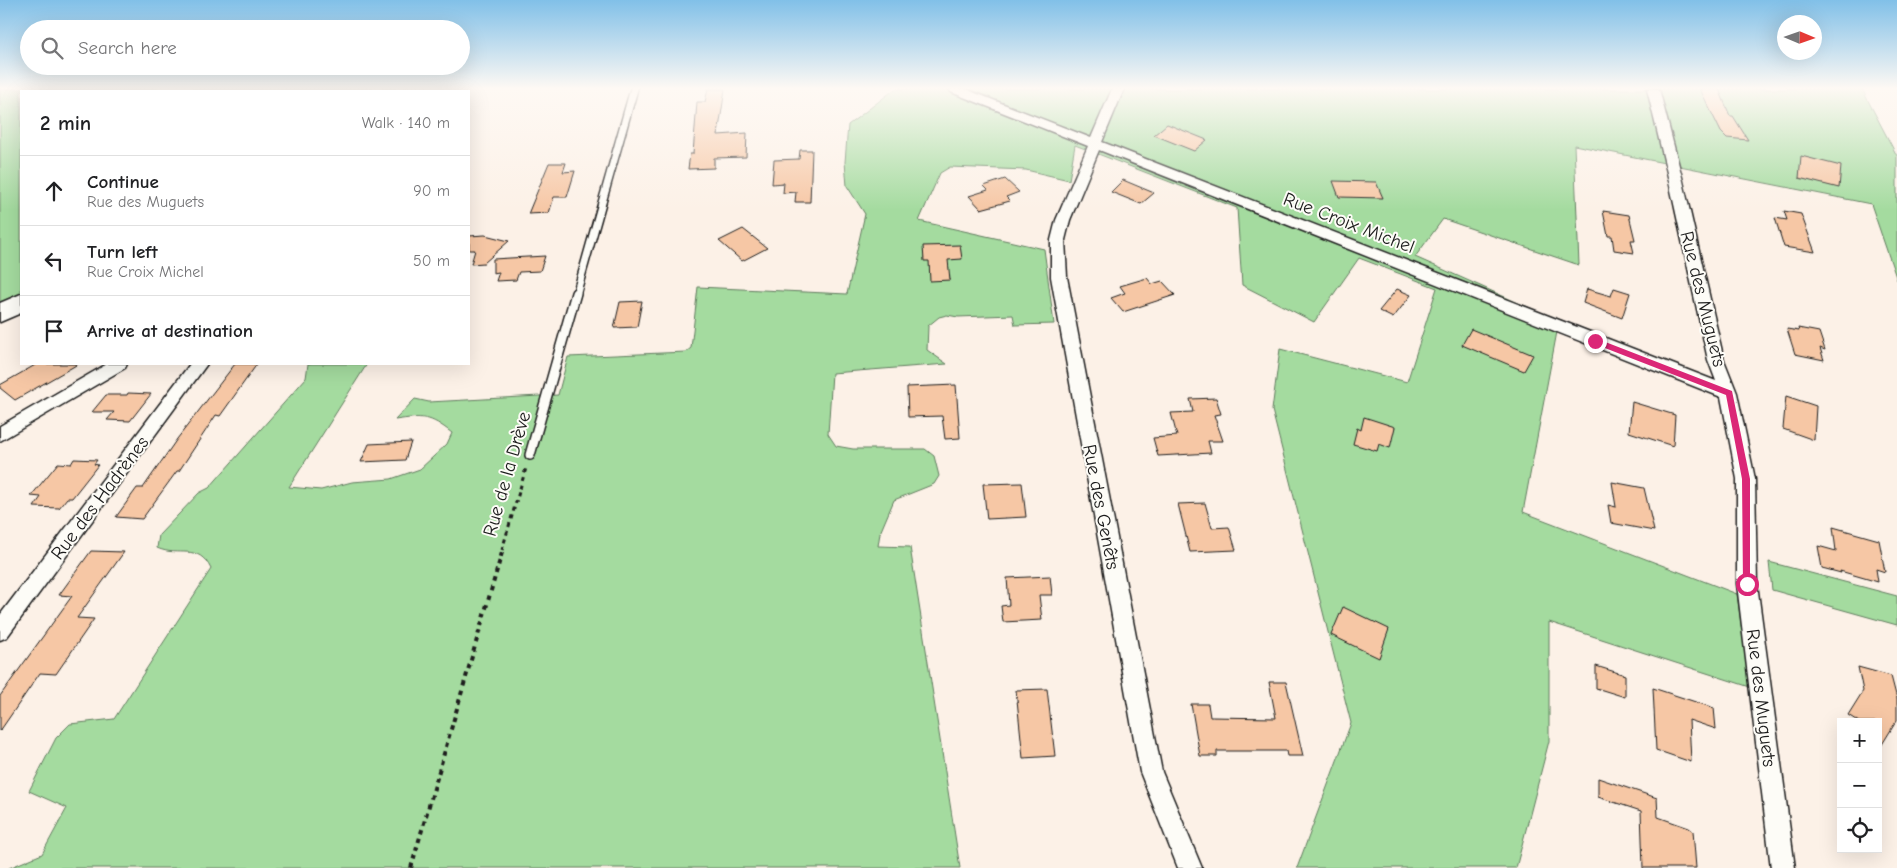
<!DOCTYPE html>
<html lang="en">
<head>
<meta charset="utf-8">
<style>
  body { margin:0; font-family:"Comic Neue",sans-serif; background:#f2f2f2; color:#202124 }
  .controls { position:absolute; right:15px; bottom:15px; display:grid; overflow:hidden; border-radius:0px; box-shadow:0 5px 20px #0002 }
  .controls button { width:45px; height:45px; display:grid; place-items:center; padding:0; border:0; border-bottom:1px solid #e0e0e0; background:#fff; color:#202124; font:25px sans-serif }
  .compass { position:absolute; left:1777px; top:15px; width:45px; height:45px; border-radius:50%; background:#fff; box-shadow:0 5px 20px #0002; rotate:92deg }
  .stop { position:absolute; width:15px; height:15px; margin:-11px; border:4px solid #db2777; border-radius:50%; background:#fff }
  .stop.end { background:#db2777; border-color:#fff; box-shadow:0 1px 5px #0008 }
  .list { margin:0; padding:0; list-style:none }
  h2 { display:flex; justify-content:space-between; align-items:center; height:65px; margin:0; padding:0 20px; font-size:21px }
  h2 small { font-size:16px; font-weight:400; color:#757577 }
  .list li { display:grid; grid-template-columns:32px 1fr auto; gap:15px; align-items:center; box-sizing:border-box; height:70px; padding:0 20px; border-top:1px solid #e0e0e0 }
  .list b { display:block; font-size:19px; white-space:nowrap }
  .list p { margin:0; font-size:16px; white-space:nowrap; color:#757577 }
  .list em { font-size:16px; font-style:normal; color:#757577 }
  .icon { flex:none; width:28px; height:28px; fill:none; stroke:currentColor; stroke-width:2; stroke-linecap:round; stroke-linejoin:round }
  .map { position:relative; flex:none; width:1897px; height:868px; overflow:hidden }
  .search { position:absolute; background:#fff; box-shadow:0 5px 20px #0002; left:20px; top:20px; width:450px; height:55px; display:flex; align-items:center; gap:12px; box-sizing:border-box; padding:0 18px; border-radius:28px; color:#757577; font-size:19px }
  .panel { position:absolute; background:#fff; box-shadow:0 5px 20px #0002; left:20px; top:90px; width:450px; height:275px; border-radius:0px }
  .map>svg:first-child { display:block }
</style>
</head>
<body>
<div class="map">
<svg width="1897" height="868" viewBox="0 0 1897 868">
  <rect width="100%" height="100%" fill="#fcf1e7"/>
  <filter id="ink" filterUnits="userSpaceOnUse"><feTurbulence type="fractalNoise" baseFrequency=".02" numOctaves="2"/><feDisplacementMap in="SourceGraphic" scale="10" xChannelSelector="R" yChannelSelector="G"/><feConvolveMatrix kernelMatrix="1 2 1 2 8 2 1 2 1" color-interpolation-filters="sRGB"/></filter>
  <g filter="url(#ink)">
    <g fill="#a4db9f" stroke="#607c5e">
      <polygon points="0,89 409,89 404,91 21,91 21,294 0,305"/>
      <path d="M895,89H1862L1897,156V280L1871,204L1574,145L1579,265L1443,219L1415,257L1559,321L1523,512L1737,594L1750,687L1549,622V741L1516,868H1297L1351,723L1272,410L1280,349L1407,382L1437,288L1359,258L1314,322L1242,285L1237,208L1075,145L1069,180L1026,170L950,167L940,173L919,221L1044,249L1054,324L1015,325L1013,315L958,317L947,315L939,317L928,326L927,350L947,364L832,373L828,434L836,446L853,449H925L934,456L939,476L934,484L894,500L880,533L878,546L910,547L960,868H9L42,854L67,808L29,791L56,738L70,724L114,719L211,569C198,542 179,558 157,548L159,535L199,493L209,488L306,378L308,364H367L289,487L321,490L352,482L391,479L420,469L447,444L452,433C429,415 423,416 395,420L415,399L429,402L558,395L568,357L686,352L691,348L698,287L847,294L865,214L847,186L845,162L848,125Z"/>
      <polygon points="1769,562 1897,596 1897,625 1772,590"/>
    </g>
    <g fill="#f6c7a5" stroke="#1c1c1c">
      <polygon points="708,89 725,89 718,135 747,133 746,157 714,158 714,168 688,169 690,154 693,154 697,102 705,102"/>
      <polygon points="1700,89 1719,89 1730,116 1733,116 1748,140 1727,138 1721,132"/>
      <polygon points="1167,124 1207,140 1194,151 1154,135"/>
      <polygon points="800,150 812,150 810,202 795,202 796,192 783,193 784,183 772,184 774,160 799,159"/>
      <polygon points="1801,156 1841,166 1839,188 1799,178"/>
      <polygon points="549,163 566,163 563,172 575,171 567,197 554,197 549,213 528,214"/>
      <polygon points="1005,179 1019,192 1006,197 1010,201 981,209 969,196 988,190 984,186"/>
      <polygon points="1123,180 1154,193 1141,204 1111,192"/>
      <polygon points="1333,181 1376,182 1383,198 1339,197"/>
      <polygon points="1603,211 1629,215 1635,240 1631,240 1634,253 1614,250 1612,236 1608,236"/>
      <polygon points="1784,211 1801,214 1815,252 1784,247 1775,218 1787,220"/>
      <polygon points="743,229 767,248 742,261 719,241"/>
      <polygon points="485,235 509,241 484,263 471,264 475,250 469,250 469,236"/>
      <polygon points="960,245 962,259 948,260 950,280 930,281 929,261 924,261 923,246"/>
      <polygon points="545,256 540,271 519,272 516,280 496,281 499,272 493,273 493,259"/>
      <polygon points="1147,278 1152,284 1162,281 1175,295 1123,312 1111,298 1125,293 1120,286"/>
      <polygon points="1614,288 1630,293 1622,318 1583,303 1587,289 1611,296"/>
      <polygon points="1397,289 1411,295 1393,318 1379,311"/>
      <polygon points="642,301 637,327 614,328 620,302"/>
      <polygon points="1798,328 1819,332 1825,350 1820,348 1824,360 1795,354 1787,329 1799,331"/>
      <polygon points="1471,329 1533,355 1524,371 1462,345"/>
      <polygon points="37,364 78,364 15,400 0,388 0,385"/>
      <polygon points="235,364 257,364 220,416 216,415 179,471 177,471 142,519 116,517 137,488 143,488 177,439"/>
      <polygon points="956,385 960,438 945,439 942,416 908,417 907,387"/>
      <polygon points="128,393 151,394 130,421 107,420 114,412 92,412 106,395 127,395"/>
      <polygon points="1786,396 1816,406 1814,440 1783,429"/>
      <polygon points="1216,398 1221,414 1214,415 1223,441 1208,441 1211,453 1158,456 1153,438 1177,436 1171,413 1193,412 1190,399"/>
      <polygon points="1632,402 1675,415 1673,446 1629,432"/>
      <polygon points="1364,417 1395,427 1390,448 1379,444 1377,451 1353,444 1357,428 1361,430"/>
      <polygon points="411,442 405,460 361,462 369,444"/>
      <polygon points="74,459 97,460 94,464 98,465 72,498 67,498 59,508 34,507 41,497 31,496 58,463 71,464"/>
      <polygon points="1612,482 1644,488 1654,531 1611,523 1608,505 1616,507"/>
      <polygon points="1022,483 1026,517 987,519 983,484"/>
      <polygon points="1205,503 1212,528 1229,527 1236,550 1190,552 1178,504"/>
      <polygon points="1833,527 1879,540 1885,572 1876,569 1878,582 1840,571 1841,573 1822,568 1818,546 1836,551"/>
      <polygon points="91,551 124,552 77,618 94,619 56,674 40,673 0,731 0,696 72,596 59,595"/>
      <polygon points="1050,576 1052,595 1039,595 1042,620 1003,622 1001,606 1009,605 1007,578"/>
      <polygon points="1343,607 1389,629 1379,658 1331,635"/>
      <polygon points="1596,666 1625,675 1625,697 1596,688"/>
      <polygon points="1858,667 1891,676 1897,699 1897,720 1878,751 1878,722 1859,722 1848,715 1863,691"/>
      <polygon points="1269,682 1286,682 1303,756 1287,756 1286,751 1217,751 1217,756 1200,756 1191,704 1208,704 1210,717 1276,718"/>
      <polygon points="1653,688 1714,708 1716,729 1689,720 1691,762 1656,750"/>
      <polygon points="1047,689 1055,756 1023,758 1016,690"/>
      <polygon points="1598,778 1657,798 1658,817 1689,828 1693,831 1696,868 1643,868 1641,811 1598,797"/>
    </g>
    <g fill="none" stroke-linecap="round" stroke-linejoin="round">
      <defs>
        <polyline id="lane-far1" points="576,295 634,89"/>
        <polyline id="lane" points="530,455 576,293"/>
        <g id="street">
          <polygon points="949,89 965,89 1091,138 1112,89 1124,89 1102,142 1716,381 1708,360 1669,181 1647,89 1659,89 1683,181 1724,360 1737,393 1755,479 1757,584 1795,868 1771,868 1737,584 1737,479 1721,397 1099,150 1070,220 1065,240 1067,277 1162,772 1202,868 1178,868 1140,772 1051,277 1051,240 1056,220 1088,146 951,92"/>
          <polygon points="107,364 127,364 125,368 0,441 0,426"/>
          <polygon points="190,364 207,364 7,637 0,640 0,615"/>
        </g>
        <g id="primary">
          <polygon points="406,89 429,89 427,91 404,91"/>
          <polygon points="21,294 21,313 0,322 0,303"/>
        </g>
      </defs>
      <use href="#lane-far1" stroke="#1c1c1c" stroke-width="10"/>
      <use href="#lane" stroke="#1c1c1c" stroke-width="12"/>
      <use href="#street" stroke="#1c1c1c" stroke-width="3"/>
      <use href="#primary" stroke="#1c1c1c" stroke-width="3"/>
      <polyline stroke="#1c1c1c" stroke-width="3" stroke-dasharray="4 4" stroke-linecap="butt" points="502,550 526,468"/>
      <polyline stroke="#1c1c1c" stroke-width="4" stroke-dasharray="4.5 4.5" stroke-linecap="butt" points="411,868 503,549"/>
      <use href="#lane-far1" stroke="#fdfcf7" stroke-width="7"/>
      <use href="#lane" stroke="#fdfcf7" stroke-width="9"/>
      <use href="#street" fill="#fdfcf7" fill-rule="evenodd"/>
      <use href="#primary" fill="#fdfcf7" fill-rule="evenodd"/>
    </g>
  </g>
  <linearGradient id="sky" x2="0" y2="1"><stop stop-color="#81c0e8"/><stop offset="0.42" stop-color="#fef9f4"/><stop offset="1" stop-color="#fef9f4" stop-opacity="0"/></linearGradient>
  <rect width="1897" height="210" fill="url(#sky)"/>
  <polygon fill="#db2777" points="1595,338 1732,391 1750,479 1750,587 1744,587 1743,584 1742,479 1726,395 1592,343 1592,339"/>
  <g text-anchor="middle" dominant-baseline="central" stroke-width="4" stroke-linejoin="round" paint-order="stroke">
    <g font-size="19" fill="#1c1c1c" stroke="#fdfcf7">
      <text transform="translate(1349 223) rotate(21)">Rue Croix Michel</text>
      <text transform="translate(1703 299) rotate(76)">Rue des Muguets</text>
      <text transform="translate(507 474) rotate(-74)">Rue de la Drève</text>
      <text transform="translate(100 498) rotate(-53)">Rue des Hadrènes</text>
      <text transform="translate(1101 507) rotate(79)">Rue des Genêts</text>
      <text transform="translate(1761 698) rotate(83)">Rue des Muguets</text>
    </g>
  </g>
</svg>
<div class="controls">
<button>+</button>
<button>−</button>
<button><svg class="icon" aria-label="locate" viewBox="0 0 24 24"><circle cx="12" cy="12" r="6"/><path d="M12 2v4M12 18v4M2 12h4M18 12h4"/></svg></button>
</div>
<svg class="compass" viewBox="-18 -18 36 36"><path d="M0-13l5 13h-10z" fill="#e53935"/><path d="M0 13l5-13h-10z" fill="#757577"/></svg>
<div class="stop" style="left:1747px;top:584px"></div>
<div class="stop end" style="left:1595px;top:341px"></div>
<div class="search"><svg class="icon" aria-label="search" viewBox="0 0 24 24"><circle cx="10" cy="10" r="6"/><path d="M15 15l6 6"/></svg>Search here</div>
<section class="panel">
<h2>2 min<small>Walk · 140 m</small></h2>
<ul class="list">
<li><svg class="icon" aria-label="ahead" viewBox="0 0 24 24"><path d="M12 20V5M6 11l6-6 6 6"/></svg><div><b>Continue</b><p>Rue des Muguets</p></div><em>90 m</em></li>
<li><svg class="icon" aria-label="left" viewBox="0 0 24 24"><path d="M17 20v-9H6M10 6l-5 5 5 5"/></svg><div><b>Turn left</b><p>Rue Croix Michel</p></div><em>50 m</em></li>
<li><svg class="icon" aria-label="arrive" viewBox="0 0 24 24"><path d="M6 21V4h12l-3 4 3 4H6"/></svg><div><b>Arrive at destination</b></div></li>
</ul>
</section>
</div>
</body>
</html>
